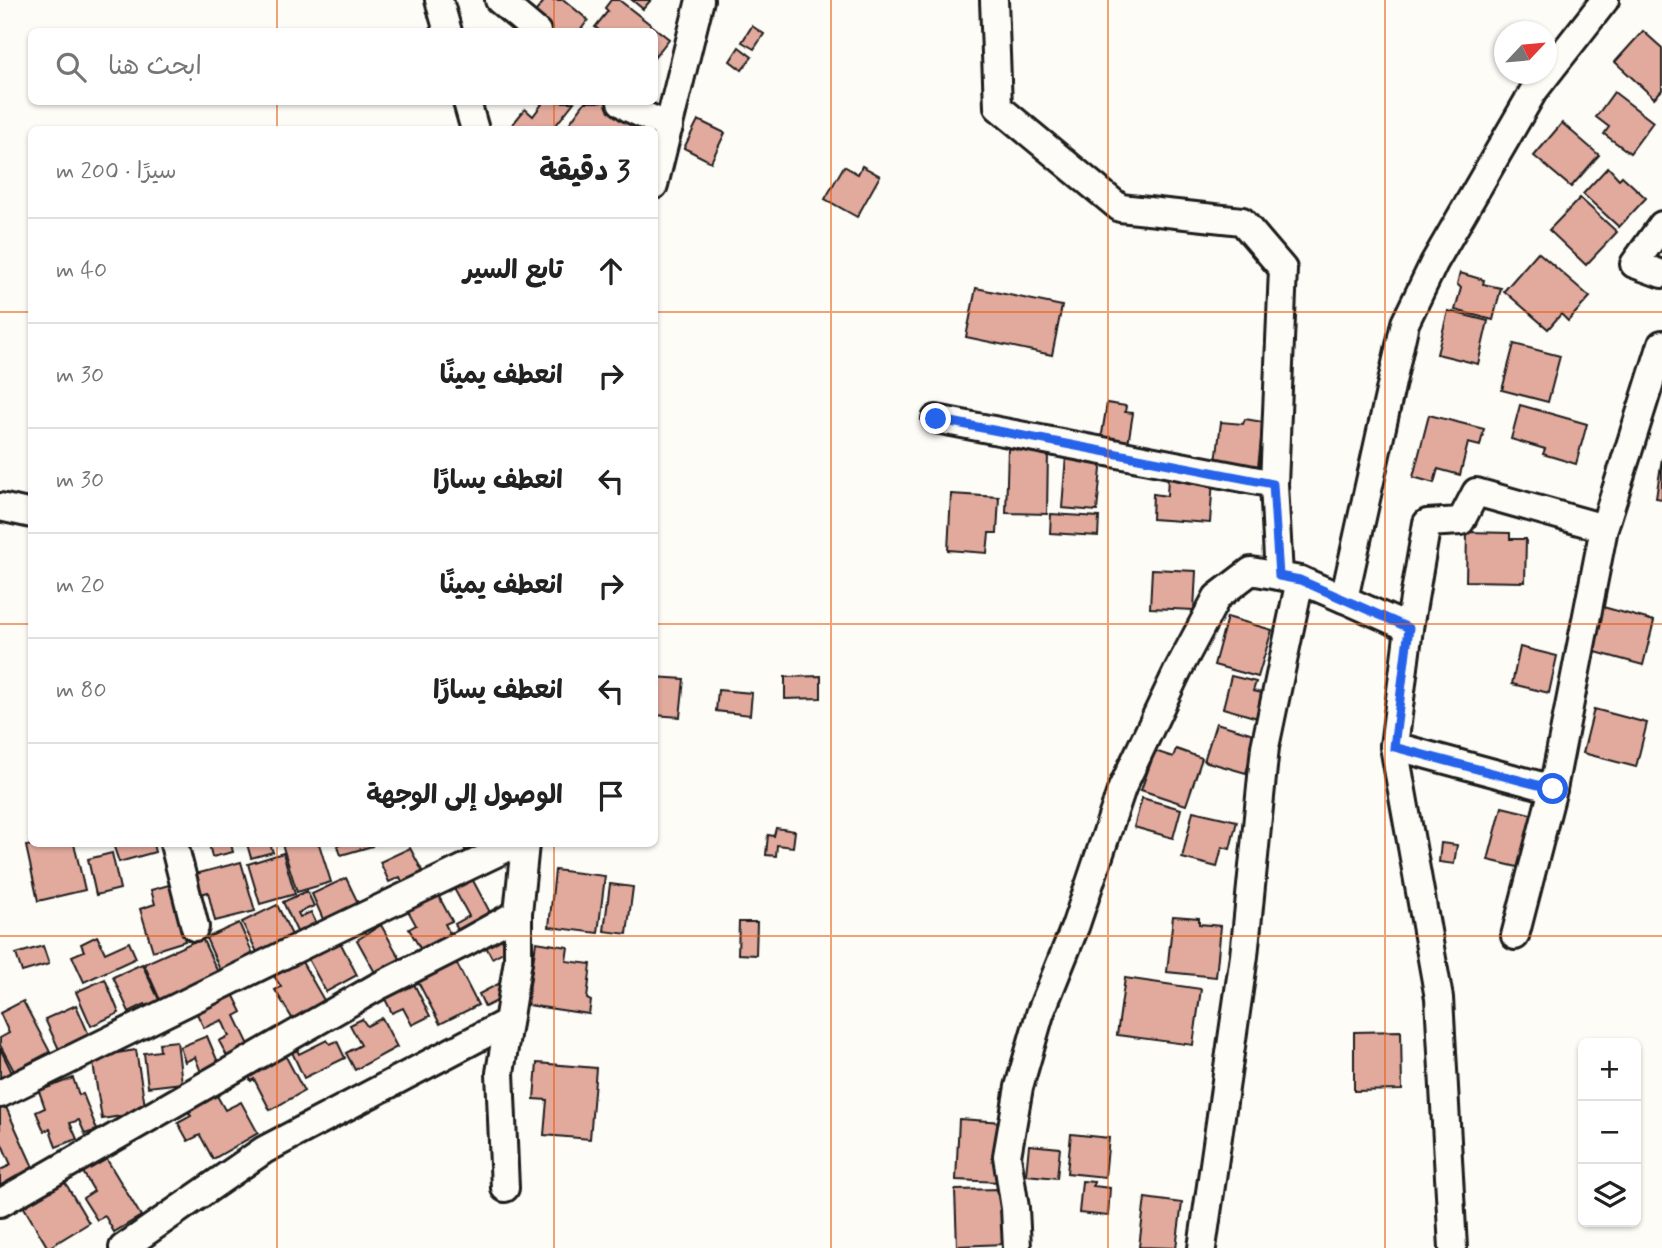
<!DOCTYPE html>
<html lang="ar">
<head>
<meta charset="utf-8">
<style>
  body { margin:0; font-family:Mynerve,"Playpen Sans Arabic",sans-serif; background:#f6f6f6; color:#222; direction:rtl }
  .controls { position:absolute; right:21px; bottom:21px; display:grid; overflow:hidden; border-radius:10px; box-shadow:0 2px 5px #0004 }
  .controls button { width:63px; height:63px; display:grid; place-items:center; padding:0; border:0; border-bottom:2px solid #e0e0e0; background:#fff; color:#222; font:35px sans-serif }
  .compass { position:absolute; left:1494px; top:21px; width:63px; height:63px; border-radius:50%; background:#fff; box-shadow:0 2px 5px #0004; rotate:64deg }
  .stop { position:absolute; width:21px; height:21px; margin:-16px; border:5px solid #2563eb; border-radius:50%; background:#fff }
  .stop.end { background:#2563eb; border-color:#fff; box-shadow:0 2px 7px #0008 }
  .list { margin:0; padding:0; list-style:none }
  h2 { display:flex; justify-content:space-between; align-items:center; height:91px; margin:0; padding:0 28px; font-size:30px }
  h2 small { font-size:23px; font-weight:400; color:#767676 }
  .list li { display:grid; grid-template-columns:46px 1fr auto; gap:21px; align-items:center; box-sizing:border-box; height:105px; padding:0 28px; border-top:2px solid #e0e0e0 }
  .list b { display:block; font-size:26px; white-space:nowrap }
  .list em { font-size:23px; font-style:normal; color:#767676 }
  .icon { flex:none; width:38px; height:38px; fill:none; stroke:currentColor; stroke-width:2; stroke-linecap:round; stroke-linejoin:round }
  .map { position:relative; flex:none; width:1662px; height:1248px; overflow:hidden; direction:ltr }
  .search { position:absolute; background:#fff; box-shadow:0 2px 5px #0004; left:28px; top:28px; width:630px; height:77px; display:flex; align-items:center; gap:18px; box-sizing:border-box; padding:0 24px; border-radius:10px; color:#767676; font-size:26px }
  .panel { position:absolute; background:#fff; box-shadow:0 2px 5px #0004; left:28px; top:126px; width:630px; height:721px; border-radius:10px; direction:rtl }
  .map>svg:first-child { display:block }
</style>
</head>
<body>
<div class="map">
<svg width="1662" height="1248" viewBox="0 0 1662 1248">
  <rect width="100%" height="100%" fill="#fdfcf7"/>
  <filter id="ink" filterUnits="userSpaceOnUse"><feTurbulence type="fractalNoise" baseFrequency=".0143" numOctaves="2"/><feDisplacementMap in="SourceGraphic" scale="14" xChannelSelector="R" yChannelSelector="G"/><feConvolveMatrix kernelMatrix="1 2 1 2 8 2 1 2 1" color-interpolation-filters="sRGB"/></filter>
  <g filter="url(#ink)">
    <g fill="#e2a99d" stroke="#1c1c1c" stroke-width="2">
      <polygon points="545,0 564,0 588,20 579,32 540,32 528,21"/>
      <polygon points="611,0 619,0 669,39 654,58 654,32 598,32 599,30 595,27 608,11 605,8"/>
      <polygon points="632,0 651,0 643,9"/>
      <polygon points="752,26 764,34 754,49 742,42"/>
      <polygon points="1643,31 1662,48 1662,90 1654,98 1615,62"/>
      <polygon points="739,47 752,57 742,70 730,61"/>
      <polygon points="1614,92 1653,122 1630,153 1604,134 1609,127 1596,117"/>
      <polygon points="538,102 574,102 552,130 508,130 525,109 533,116 542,104"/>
      <polygon points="585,102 613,102 645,125 642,130 568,130 566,128"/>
      <polygon points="698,120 725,133 711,162 684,148"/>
      <polygon points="1562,123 1599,155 1571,187 1534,156"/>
      <polygon points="844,166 858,174 862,166 880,176 857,217 825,199"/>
      <polygon points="1608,167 1619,179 1622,176 1646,198 1619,227 1583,194"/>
      <polygon points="1580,198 1617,232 1586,265 1549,230"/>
      <polygon points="1538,252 1590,297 1568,321 1561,314 1548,329 1504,291"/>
      <polygon points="1460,273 1484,280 1483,284 1501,288 1493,320 1455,310 1461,288 1457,284"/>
      <polygon points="976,288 1062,306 1052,355 966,337"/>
      <polygon points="1448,311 1488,321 1478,364 1437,354"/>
      <polygon points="1514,344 1560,356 1548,402 1502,390"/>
      <polygon points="1107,403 1126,406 1125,412 1133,413 1128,444 1101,440"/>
      <polygon points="1520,405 1587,424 1576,464 1543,454 1545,449 1511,439"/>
      <polygon points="1429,415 1484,429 1480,446 1468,443 1460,475 1438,469 1434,483 1413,477"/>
      <polygon points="1245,419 1263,422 1258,467 1216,462 1221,422 1243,424"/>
      <polygon points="1008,448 1048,450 1047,514 1006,513"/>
      <polygon points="1066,455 1102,458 1097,511 1062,508"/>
      <polygon points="1662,458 1662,499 1656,498"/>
      <polygon points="1168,476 1213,479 1210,523 1152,519 1153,494 1167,496"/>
      <polygon points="951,494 999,497 997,533 989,533 987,553 948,550"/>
      <polygon points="1051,514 1099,517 1098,536 1050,533"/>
      <polygon points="1467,532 1510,533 1510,539 1526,539 1525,582 1466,581"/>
      <polygon points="1152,569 1196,571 1194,610 1150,608"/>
      <polygon points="1603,607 1654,621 1643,665 1592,651"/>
      <polygon points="1227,617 1272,630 1258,677 1214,665"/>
      <polygon points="1520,647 1557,656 1549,693 1512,684"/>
      <polygon points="821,676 821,698 785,699 785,677"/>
      <polygon points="1231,676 1256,682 1253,691 1267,694 1261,719 1223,708"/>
      <polygon points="654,677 684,679 680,717 654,715"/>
      <polygon points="718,690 752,693 750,715 716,711"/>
      <polygon points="1594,709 1647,723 1636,767 1583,753"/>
      <polygon points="1216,723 1257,735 1246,773 1204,761"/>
      <polygon points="1176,749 1202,758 1186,805 1141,790 1155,751 1173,757"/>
      <polygon points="1142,798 1181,809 1173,838 1134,827"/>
      <polygon points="1502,807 1543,817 1530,870 1488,860"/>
      <polygon points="1193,811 1237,821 1230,849 1222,847 1217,867 1182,858"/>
      <polygon points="776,828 795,831 793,847 777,845 776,856 766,855 768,835 774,836"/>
      <polygon points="1441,843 1457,845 1454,864 1439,862"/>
      <polygon points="38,844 74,844 85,890 38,901 26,846"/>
      <polygon points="113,844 153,844 155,852 119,862"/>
      <polygon points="209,844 231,844 233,852 212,857"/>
      <polygon points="247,844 270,844 273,852 251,858"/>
      <polygon points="282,844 319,844 331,882 297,892"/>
      <polygon points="337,844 371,844 372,846 341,855"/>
      <polygon points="462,844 488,844 467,853"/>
      <polygon points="410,848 425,876 404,886 400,877 389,882 380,862"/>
      <polygon points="112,853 120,889 96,895 88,859"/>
      <polygon points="283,853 295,894 260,904 248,864"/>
      <polygon points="241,862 255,911 215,921 208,892 197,895 192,875"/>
      <polygon points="555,870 605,876 598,933 549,927"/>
      <polygon points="470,875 492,916 459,933 455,924 469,916 452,885"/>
      <polygon points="346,878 361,909 326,926 312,894"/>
      <polygon points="610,884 633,887 627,934 604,931"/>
      <polygon points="169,885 185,941 153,951 140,909 155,904 151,890"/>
      <polygon points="307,891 314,906 298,913 300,917 311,912 316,924 312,926 314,931 300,938 283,902"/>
      <polygon points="437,893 452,921 445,924 452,938 424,955 409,929 416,925 407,909"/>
      <polygon points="277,905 295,941 260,958 242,922"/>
      <polygon points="1173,916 1199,918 1199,924 1221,926 1216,977 1167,972"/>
      <polygon points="739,922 757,922 756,955 738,954"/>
      <polygon points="239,923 257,963 224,979 206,938"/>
      <polygon points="381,925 403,964 378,978 357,940"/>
      <polygon points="97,936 105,953 129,942 136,958 84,982 72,956 84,951 81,944"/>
      <polygon points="503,936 510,948 492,958 485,945"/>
      <polygon points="202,938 222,981 163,1007 144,964"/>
      <polygon points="340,942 357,975 326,992 308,959"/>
      <polygon points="536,942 568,947 566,961 591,964 587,999 591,1001 589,1014 527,1005"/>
      <polygon points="43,946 49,964 22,972 16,954"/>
      <polygon points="298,955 329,1009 295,1023 275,990 281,987 271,971"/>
      <polygon points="454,958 478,1005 440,1024 416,978"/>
      <polygon points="142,964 162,1006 149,1012 145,1004 129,1012 113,977"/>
      <polygon points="1125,978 1201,989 1193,1045 1117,1035"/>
      <polygon points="105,979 119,1013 91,1026 76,992"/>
      <polygon points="412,980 430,1016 412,1025 403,1008 392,1013 383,995"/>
      <polygon points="498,984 505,997 485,1007 479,994"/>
      <polygon points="231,990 242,1012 235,1016 250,1047 228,1058 219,1041 229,1036 222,1020 204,1028 194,1008"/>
      <polygon points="23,1001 50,1052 14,1071 0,1045 0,1038 9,1033 0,1013"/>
      <polygon points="76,1005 92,1042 62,1056 45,1019"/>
      <polygon points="382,1018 397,1047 355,1070 346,1053 361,1045 350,1025 362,1019 367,1026"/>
      <polygon points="1401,1031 1402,1090 1354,1091 1354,1032"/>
      <polygon points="207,1036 220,1067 202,1075 195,1057 185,1062 180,1047"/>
      <polygon points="327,1040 330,1044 337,1041 345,1058 304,1078 290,1048 295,1046 299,1054"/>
      <polygon points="177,1041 182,1083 148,1087 144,1053 160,1051 159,1043"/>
      <polygon points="0,1048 15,1079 0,1087"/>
      <polygon points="136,1050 146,1112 102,1119 92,1057"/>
      <polygon points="284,1053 304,1091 270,1110 254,1079 251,1081 247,1073"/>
      <polygon points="537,1063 596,1068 590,1139 544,1135 547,1100 534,1099"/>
      <polygon points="73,1078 79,1095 83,1094 97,1130 85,1134 79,1120 70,1123 77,1139 56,1147 50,1129 44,1131 36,1112 45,1108 39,1091"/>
      <polygon points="216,1094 225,1110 241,1102 258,1133 213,1159 200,1135 188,1141 178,1123 191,1116 187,1110"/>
      <polygon points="5,1105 37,1176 0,1193 0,1170 11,1165 0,1140 0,1107"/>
      <polygon points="959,1119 1003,1122 1000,1182 956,1180"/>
      <polygon points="1071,1134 1109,1138 1105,1177 1067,1173"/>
      <polygon points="1029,1145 1060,1148 1057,1178 1026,1175"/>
      <polygon points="106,1158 141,1216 114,1232 105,1216 97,1220 83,1198 94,1191 83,1172"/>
      <polygon points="63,1179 89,1223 48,1248 22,1204"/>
      <polygon points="1082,1181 1094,1182 1093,1186 1110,1188 1108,1216 1079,1213"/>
      <polygon points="1002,1189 1004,1244 957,1246 955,1190"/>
      <polygon points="1145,1198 1182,1203 1176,1248 1139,1247"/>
    </g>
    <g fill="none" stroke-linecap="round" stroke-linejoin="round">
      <defs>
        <g id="street">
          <polyline points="439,0 448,32"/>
          <polyline points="499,0 537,32"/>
          <polyline points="994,0 998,107 1120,208 1242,221 1283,269 1274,484"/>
          <polyline points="1605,0 1533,92 1434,263 1405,323 1344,599 1409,628 1427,523 1461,521 1476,492 1604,528 1662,344"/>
          <polyline points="467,102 475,130"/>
          <polyline points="621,102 629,108 669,127"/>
          <polyline points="654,185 700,0"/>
          <polyline points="1662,225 1634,264 1662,274"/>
          <polyline points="936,419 1274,484 1279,576"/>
          <polyline points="0,507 32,514"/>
          <polyline points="1409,628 1394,746 1553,789 1604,528"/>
          <polyline points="1394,746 1439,998 1453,1248"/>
          <polyline points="174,844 195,927"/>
          <polyline points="1515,936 1553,789"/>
          <polyline points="0,1094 318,938 515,844"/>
          <polyline points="505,1188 500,1073 518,960 518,913 525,844"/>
          <polyline points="0,1203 377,987 466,942 518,913"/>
          <polyline points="123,1248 264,1150 508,1022"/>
          <polyline points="1017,1248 1015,1208 1007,1156 1019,1087 1040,1014 1075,927 1122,788 1178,670 1217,597 1251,571 1300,580 1344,599"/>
          <polyline points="1202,1248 1244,956 1265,747 1300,580"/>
        </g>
      </defs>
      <use href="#street" stroke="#1c1c1c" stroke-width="32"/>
      <use href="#street" stroke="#fdfcf7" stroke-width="26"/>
    </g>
  </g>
  <g fill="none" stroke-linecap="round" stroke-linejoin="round" filter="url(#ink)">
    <polyline stroke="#2563eb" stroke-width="9" points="936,419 1273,484 1279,576 1300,580 1409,628 1394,747 1553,789"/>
  </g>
  <path fill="none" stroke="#e8590c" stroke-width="2" stroke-opacity="0.55" d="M277,0V32M554,0V32M831,0V1248M1108,0V1248M1385,0V1248M277,102V130M554,102V130M0,312H32M654,312H1662M0,624H32M654,624H1662M277,844V1248M554,844V1248M0,936H1662"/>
</svg>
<div class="controls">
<button>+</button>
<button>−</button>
<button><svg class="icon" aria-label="layers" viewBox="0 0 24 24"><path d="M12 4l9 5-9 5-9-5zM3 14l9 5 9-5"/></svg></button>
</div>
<svg class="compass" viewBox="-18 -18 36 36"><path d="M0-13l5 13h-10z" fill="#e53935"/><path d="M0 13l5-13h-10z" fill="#767676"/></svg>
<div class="stop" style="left:1553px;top:789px"></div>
<div class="stop end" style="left:936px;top:419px"></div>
<div class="search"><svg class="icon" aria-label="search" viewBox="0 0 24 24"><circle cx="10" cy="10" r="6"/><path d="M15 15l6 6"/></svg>ابحث هنا</div>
<section class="panel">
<h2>3 دقيقة<small>سيرًا · 200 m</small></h2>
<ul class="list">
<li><svg class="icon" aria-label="ahead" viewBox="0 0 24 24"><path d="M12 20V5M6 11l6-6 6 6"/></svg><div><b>تابع السير</b></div><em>40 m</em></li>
<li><svg class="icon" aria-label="right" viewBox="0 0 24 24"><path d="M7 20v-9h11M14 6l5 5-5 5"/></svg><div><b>انعطف يمينًا</b></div><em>30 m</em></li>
<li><svg class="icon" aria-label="left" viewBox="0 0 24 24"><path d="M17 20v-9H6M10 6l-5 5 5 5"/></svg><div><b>انعطف يسارًا</b></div><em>30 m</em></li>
<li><svg class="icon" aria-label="right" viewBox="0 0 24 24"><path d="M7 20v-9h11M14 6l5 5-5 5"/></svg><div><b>انعطف يمينًا</b></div><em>20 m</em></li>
<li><svg class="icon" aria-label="left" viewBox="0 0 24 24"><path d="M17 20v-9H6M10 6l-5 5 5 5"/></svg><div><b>انعطف يسارًا</b></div><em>80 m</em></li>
<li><svg class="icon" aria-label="arrive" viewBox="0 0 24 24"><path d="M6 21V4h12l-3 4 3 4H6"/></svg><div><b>الوصول إلى الوجهة</b></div></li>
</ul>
</section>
</div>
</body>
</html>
